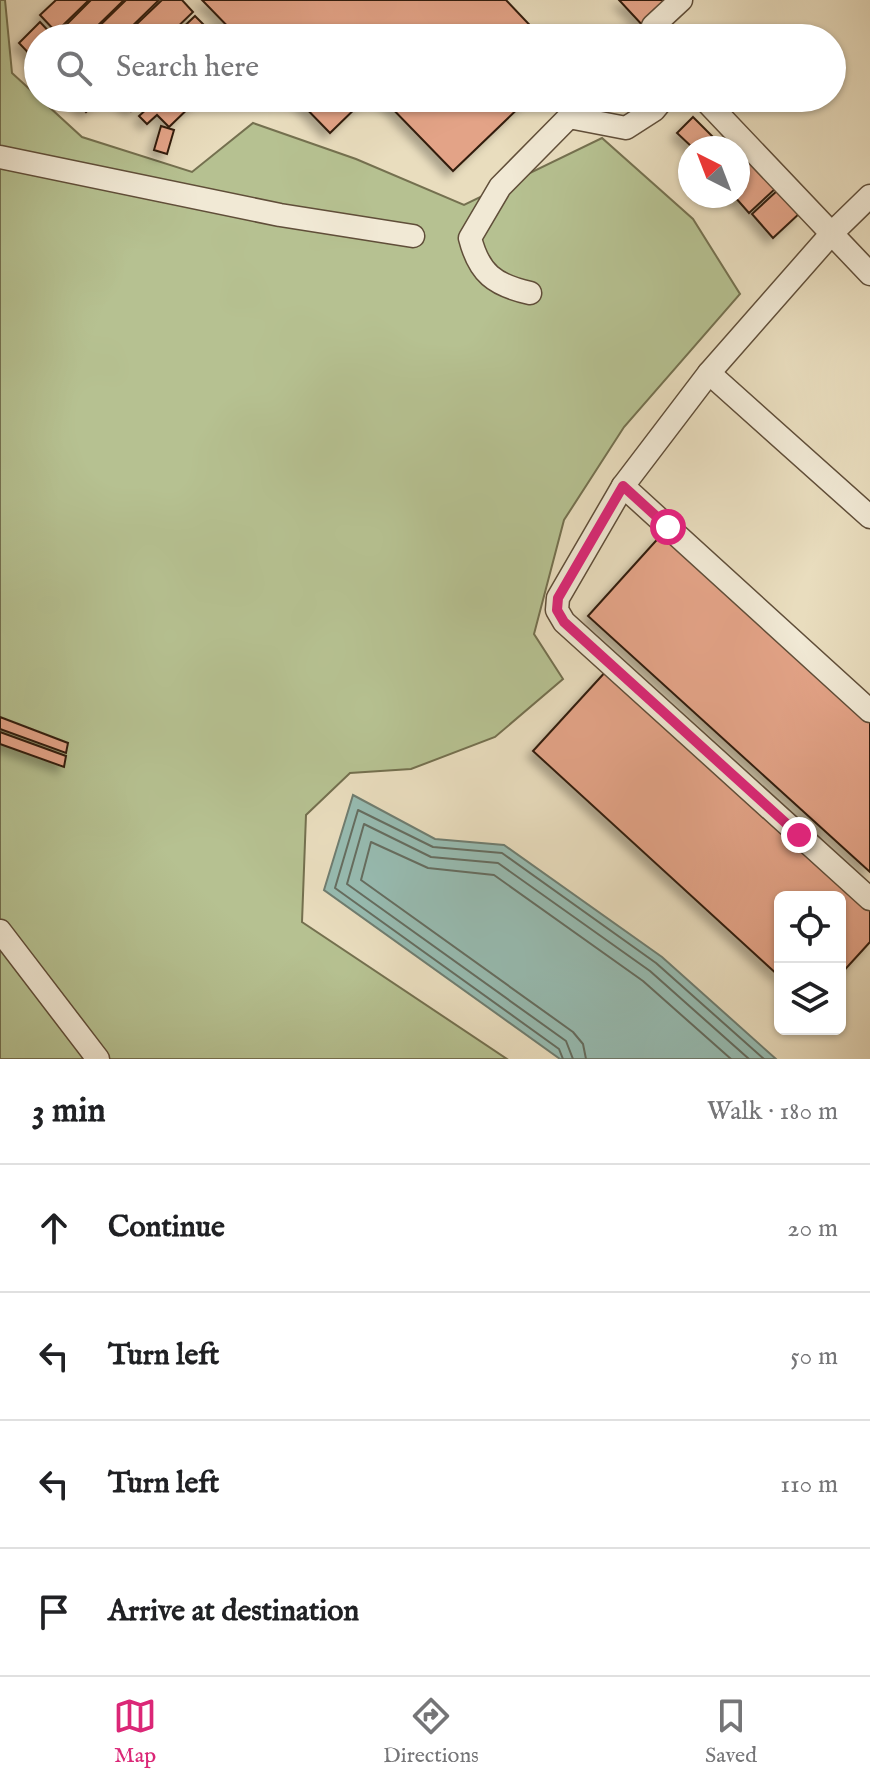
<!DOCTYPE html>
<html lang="en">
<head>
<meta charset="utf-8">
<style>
  body { margin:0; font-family:"IM FELL English",serif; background:#f2f2f2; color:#202124 }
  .controls { position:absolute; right:24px; bottom:24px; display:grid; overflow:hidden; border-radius:12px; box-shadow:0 2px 6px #0004 }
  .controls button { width:72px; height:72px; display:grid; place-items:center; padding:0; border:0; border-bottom:2px solid #e0e0e0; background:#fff; color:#202124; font:40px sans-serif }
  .compass { position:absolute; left:678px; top:136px; width:72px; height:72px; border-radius:50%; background:#fff; box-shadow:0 2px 6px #0004; rotate:318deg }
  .stop { position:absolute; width:24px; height:24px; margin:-18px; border:6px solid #db2777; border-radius:50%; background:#fff }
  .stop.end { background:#db2777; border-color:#fff; box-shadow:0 2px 8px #0008 }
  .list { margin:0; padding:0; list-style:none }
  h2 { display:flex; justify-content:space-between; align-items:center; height:104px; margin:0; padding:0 32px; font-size:34px }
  h2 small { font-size:26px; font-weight:400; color:#757577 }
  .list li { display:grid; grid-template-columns:52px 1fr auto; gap:24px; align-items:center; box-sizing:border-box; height:128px; padding:0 32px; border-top:2px solid #e0e0e0 }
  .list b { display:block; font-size:30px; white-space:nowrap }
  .list em { font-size:26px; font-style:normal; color:#757577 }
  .icon { flex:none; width:44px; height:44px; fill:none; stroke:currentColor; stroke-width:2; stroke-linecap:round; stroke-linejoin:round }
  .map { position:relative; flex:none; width:870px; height:1059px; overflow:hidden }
  .search { position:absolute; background:#fff; box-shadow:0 2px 6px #0004; left:24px; right:24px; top:24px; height:88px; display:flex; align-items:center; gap:20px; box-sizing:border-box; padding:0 28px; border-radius:44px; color:#757577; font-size:30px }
  .sheet { height:616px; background:#fff }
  nav { display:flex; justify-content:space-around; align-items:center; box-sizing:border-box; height:112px; border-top:2px solid #e0e0e0; background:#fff; font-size:22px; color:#757577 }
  nav a { display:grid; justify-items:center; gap:4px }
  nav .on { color:#db2777 }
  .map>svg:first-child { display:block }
</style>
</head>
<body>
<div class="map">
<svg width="870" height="1059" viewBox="0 0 870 1059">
  <defs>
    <filter id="shadow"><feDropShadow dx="-6" dy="6" stdDeviation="4" flood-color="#0004"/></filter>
  </defs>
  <rect width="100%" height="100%" fill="#e9ddbe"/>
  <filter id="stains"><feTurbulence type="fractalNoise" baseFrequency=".0025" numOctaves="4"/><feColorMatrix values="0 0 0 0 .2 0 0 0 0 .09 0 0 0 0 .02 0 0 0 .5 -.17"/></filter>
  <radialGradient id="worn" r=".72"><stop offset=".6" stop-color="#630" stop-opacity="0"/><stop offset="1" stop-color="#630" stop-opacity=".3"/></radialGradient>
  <polygon fill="#b6c191" stroke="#74704f" stroke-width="2" points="0,0 5,0 12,73 82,137 192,172 253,123 356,159 464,205 602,138 693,219 740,294 624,427 564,520 534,634 563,679 495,737 411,769 350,773 306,815 302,922 507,1059 0,1059"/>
  <polygon fill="#97bcb2" stroke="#6f7d70" stroke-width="2" points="353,795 435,839 504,845 662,957 776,1059 560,1059 324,890"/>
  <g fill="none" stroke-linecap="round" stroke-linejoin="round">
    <g stroke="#656d60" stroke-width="2">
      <polyline points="563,1059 559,1049 335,888 358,810 433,847 502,853 656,963 764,1059"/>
      <polyline points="573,1059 566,1041 347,884 364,824 431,857 498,863 650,971 749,1059"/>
      <polyline points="586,1059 583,1044 573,1032 361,880 371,842 428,868 494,875 643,981 731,1059"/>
    </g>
  </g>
  <g fill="#e3a387" stroke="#331e0d" stroke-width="2" filter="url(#shadow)">
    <polygon points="56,0 89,0 56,32 40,15"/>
    <polygon points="91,0 124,0 85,38 63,38 58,33"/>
    <polygon points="126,0 159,0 120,38 87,38"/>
    <polygon points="162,0 182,0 193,12 166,38 122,38"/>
    <polygon points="202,0 506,0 542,38 239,38"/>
    <polygon points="619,0 671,0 645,28"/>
    <polygon points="195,16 212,33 207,38 172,38"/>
    <polygon points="40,22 55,38 38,38 38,63 19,43"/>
    <polygon points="72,98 101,98 86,112"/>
    <polygon points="119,98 145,98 131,111"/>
    <polygon points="159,98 199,98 169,127 157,115 147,124 139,116"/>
    <polygon points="296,98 366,98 330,133"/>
    <polygon points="382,98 529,98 453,171"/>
    <polygon points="693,117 724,148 693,148 677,133"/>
    <polygon points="161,126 174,130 167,154 154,150"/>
    <polygon points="749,160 776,188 749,213 734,196 738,196 738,171"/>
    <polygon points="779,189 801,212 773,238 752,214"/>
    <polygon points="663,533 870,721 870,872 588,616"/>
    <polygon points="608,669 870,908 870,942 840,975 840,897 780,897 780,977 533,751"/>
    <polygon points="0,717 68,743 66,753 0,729"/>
    <polygon points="0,732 66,756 64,767 0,744"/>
  </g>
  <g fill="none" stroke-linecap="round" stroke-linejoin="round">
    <defs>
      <g id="minor">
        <polyline points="649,38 653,26 681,0"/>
        <polyline points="703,98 870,274"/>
        <polyline points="0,157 280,215 413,236"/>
        <polyline points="870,196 832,233 709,373 623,486 558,598 557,610 564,622 870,899"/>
        <path d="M530,293C494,285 479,273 470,238L500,187L569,117L626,128L654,110L664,98"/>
        <polyline points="709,373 870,517"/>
        <polyline points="623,486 870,711"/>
        <polyline points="0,931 98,1059"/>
      </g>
    </defs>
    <use href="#minor" stroke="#604e39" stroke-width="25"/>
    <use href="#minor" stroke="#f1e9d5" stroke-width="22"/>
  </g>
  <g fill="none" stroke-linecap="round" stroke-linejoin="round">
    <polyline stroke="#db2777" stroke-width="10" points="668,527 623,486 558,598 557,610 564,622 799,835"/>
  </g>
  <rect width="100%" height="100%" filter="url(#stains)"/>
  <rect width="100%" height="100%" fill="url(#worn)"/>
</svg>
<div class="controls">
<button><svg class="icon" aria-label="locate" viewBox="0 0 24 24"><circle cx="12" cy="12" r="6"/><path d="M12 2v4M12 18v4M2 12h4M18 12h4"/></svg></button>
<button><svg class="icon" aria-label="layers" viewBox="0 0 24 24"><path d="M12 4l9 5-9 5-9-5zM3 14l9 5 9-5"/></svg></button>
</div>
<svg class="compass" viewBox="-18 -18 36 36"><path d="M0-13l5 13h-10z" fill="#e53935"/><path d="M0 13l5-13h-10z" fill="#757577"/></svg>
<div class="stop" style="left:668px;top:527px"></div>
<div class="stop end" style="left:799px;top:835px"></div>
<div class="search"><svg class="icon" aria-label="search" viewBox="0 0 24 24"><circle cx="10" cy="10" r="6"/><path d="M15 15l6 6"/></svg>Search here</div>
</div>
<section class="sheet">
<h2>3 min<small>Walk · 180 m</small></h2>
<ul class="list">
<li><svg class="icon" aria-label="ahead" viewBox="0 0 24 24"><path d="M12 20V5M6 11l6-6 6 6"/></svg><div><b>Continue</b></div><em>20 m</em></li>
<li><svg class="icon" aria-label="left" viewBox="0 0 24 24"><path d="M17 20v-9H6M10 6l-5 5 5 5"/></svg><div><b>Turn left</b></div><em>50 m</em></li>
<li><svg class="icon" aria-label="left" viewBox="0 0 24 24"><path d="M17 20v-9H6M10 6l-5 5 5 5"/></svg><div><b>Turn left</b></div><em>110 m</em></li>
<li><svg class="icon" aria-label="arrive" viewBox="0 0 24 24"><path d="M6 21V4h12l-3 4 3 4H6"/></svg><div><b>Arrive at destination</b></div></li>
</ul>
</section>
<nav>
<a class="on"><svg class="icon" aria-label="map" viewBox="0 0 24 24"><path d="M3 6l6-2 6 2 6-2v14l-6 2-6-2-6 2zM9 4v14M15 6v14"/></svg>Map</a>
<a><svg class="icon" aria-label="directions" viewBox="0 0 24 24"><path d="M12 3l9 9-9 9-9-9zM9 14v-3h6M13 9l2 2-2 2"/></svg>Directions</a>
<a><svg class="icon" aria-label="saved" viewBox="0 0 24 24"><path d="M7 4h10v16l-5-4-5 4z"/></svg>Saved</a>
</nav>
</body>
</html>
